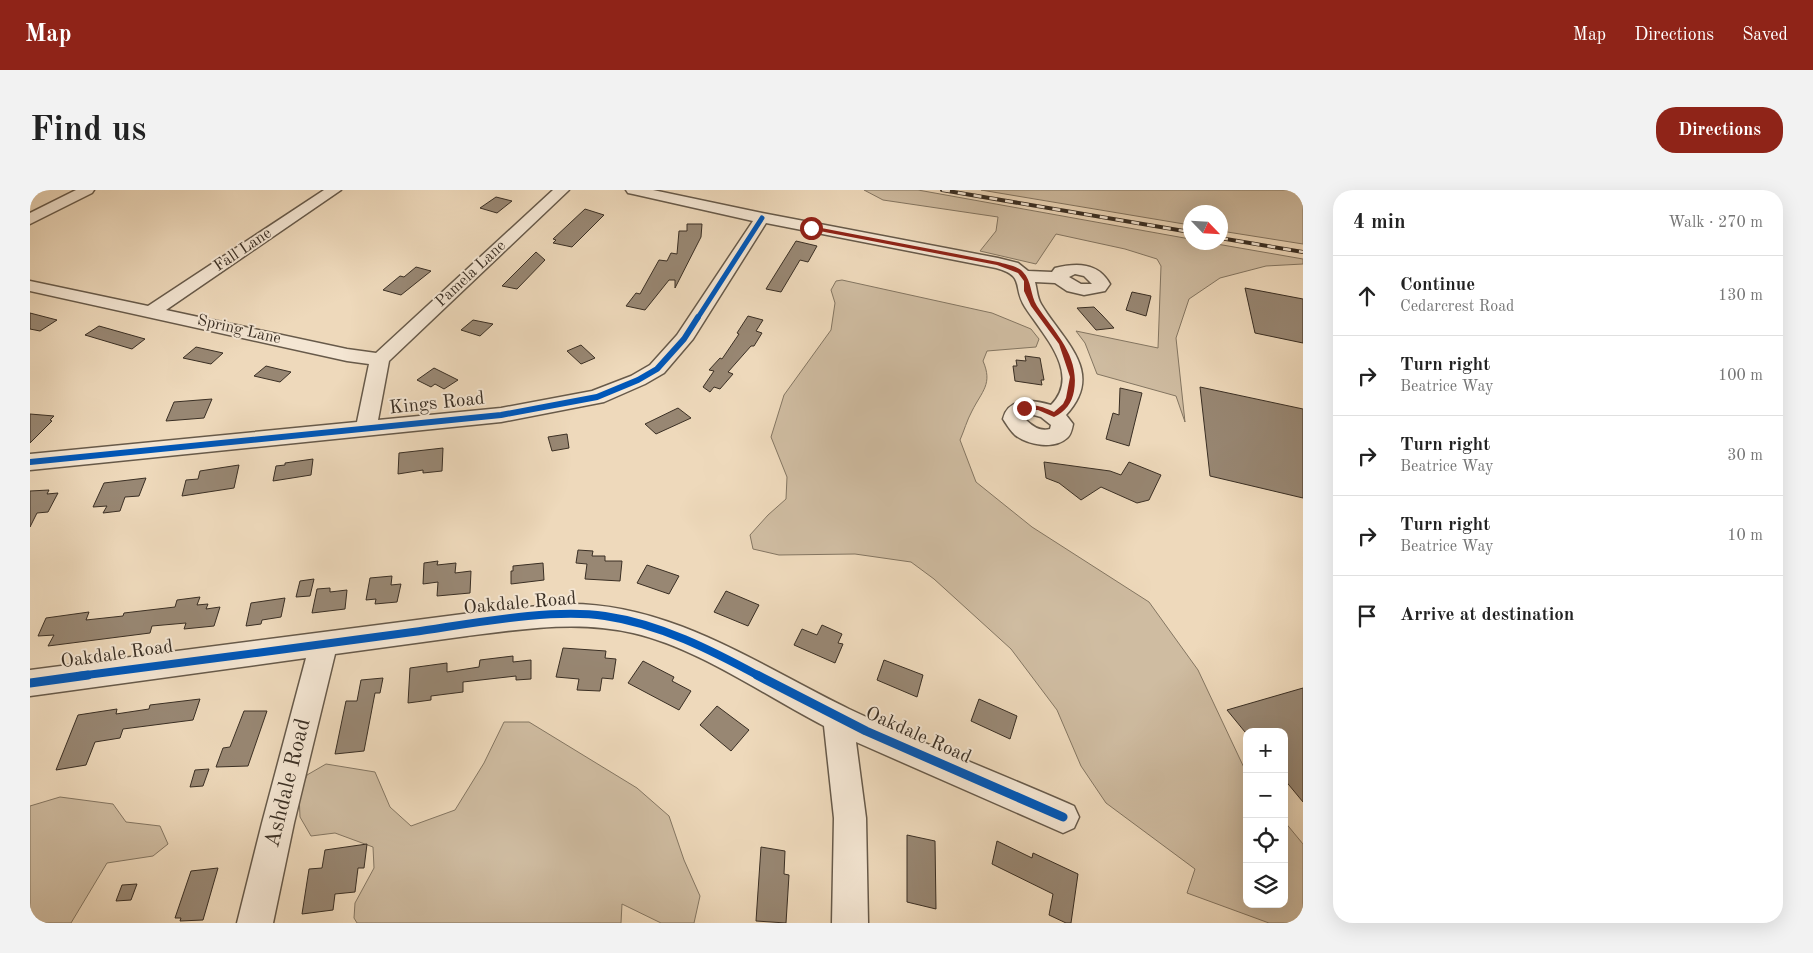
<!DOCTYPE html>
<html lang="en">
<head>
<meta charset="utf-8">
<style>
  body { margin:0; font-family:"Old Standard TT",serif; background:#f2f2f2; color:#222 }
  .controls { position:absolute; right:15px; bottom:15px; display:grid; overflow:hidden; border-radius:10px; box-shadow:0 5px 20px #0002 }
  .controls button { width:45px; height:45px; display:grid; place-items:center; padding:0; border:0; border-bottom:1px solid #e0e0e0; background:#fff; color:#222; font:25px sans-serif }
  .compass { position:absolute; left:1153px; top:15px; width:45px; height:45px; border-radius:50%; background:#fff; box-shadow:0 5px 20px #0002; rotate:115deg }
  .stop { position:absolute; width:15px; height:15px; margin:-11px; border:4px solid #8f2418; border-radius:50%; background:#fff }
  .stop.end { background:#8f2418; border-color:#fff; box-shadow:0 1px 5px #0008 }
  .list { margin:0; padding:0; list-style:none }
  h2 { display:flex; justify-content:space-between; align-items:center; height:65px; margin:0; padding:0 20px; font-size:21px }
  h2 small { font-size:16px; font-weight:400; color:#767676 }
  .list li { display:grid; grid-template-columns:32px 1fr auto; gap:15px; align-items:center; box-sizing:border-box; height:80px; padding:0 20px; border-top:1px solid #e0e0e0 }
  .list b { display:block; font-size:19px; white-space:nowrap }
  .list p { margin:0; font-size:16px; white-space:nowrap; color:#767676 }
  .list em { font-size:16px; font-style:normal; color:#767676 }
  .icon { flex:none; width:28px; height:28px; fill:none; stroke:currentColor; stroke-width:2; stroke-linecap:round; stroke-linejoin:round }
  .map { position:relative; flex:none; width:1273px; height:733px; overflow:hidden; border-radius:20px }
  header { display:flex; align-items:center; gap:30px; box-sizing:border-box; height:70px; padding:0 25px; background:#8f2418; color:#fff }
  header strong { font-size:24px }
  nav { display:flex; gap:28px; margin-inline-start:auto; font-size:18px }
  .intro { display:flex; align-items:center; justify-content:space-between; box-sizing:border-box; height:120px; padding:0 30px }
  h1 { margin:0; font-size:35px }
  .button { padding:12px 22px; border-radius:20px; background:#8f2418; color:#fff; font-size:18px; font-weight:700 }
  main { display:flex; gap:30px; padding:0 30px }
  aside { flex:1; background:#fff; border-radius:20px; box-shadow:0 5px 20px #0002 }
  .map>svg:first-child { display:block }
</style>
</head>
<body>
<header>
<strong>Map</strong>
<nav><a>Map</a><a>Directions</a><a>Saved</a></nav>
</header>
<div class="intro"><h1>Find us</h1><a class="button">Directions</a></div>
<main>
<div class="map">
<svg width="1273" height="733" viewBox="0 0 1273 733">
  <rect width="100%" height="100%" fill="#eed9bb"/>
  <filter id="stains"><feTurbulence type="fractalNoise" baseFrequency=".004" numOctaves="4"/><feColorMatrix values="0 0 0 0 .2 0 0 0 0 .09 0 0 0 0 .02 0 0 0 .5 -.17"/></filter>
  <radialGradient id="worn" r=".72"><stop offset=".6" stop-color="#630" stop-opacity="0"/><stop offset="1" stop-color="#630" stop-opacity=".3"/></radialGradient>
  <g fill="#cfbca1" stroke="#847662">
    <polygon points="834,0 888,0 1160,49 1160,52 1181,53 1273,69 1273,74 1236,76 1190,88 1159,109 1146,148 1155,232 1146,206 1067,184 1055,153 1046,141 1128,158 1131,76 1127,69 1095,59 1026,44 1006,74 950,61 966,41 968,27 853,10"/>
    <polygon points="951,0 1273,0 1273,54 1191,41 1190,22 1160,22 1160,35"/>
    <path d="M812,90L962,123L1001,139L1009,149L1006,157L957,161L953,171C963,194 952,201 942,221C937,230 934,241 930,250L946,292L1002,337L1119,412L1168,480L1217,584V714H1254V631L1273,654V733H1239L1157,703L1165,679L1076,613L1051,576L1027,520L981,459L904,389L881,372L825,364L749,365L723,359L720,345L738,325L756,309L757,287L741,247L754,205L801,140L805,113L801,100L806,91Z"/>
    <polygon points="474,532 499,532 607,598 639,626 654,670 670,706 664,733 631,733 592,714 591,733 327,733 324,728 325,713 344,678 343,657 305,643 281,646 270,627 269,604 277,585 296,574 345,582 360,617 381,636 425,620 454,573"/>
    <polygon points="30,607 83,614 96,632 130,636 138,654 123,666 77,673 41,733 0,733 0,616"/>
  </g>
  <g fill="#988773" stroke="#3a2f24">
    <polygon points="466,7 482,11 467,23 450,18"/>
    <polygon points="555,19 574,25 542,57 523,53 526,50 523,49"/>
    <polygon points="657,34 672,34 671,47 645,98 645,90 639,90 615,120 596,116 606,103 610,104 629,70 637,71 641,63 647,64 649,41 657,41"/>
    <polygon points="766,51 787,56 778,72 770,70 751,102 736,99"/>
    <polygon points="506,62 515,70 487,99 472,96"/>
    <polygon points="386,77 401,81 371,105 353,100 370,86 374,87"/>
    <polygon points="1215,98 1273,109 1273,153 1225,143"/>
    <polygon points="1102,102 1121,106 1116,126 1096,120"/>
    <polygon points="1064,117 1072,125 1084,138 1066,140 1047,118"/>
    <polygon points="0,123 27,130 10,141 0,139"/>
    <polygon points="718,126 733,130 726,141 732,143 724,156 721,156 698,182 703,184 690,199 684,197 680,202 673,197 684,181 679,180 690,168 692,169 709,144 707,143"/>
    <polygon points="443,130 463,134 450,146 431,140"/>
    <polygon points="69,136 115,149 102,159 55,145"/>
    <polygon points="551,155 565,168 551,174 537,161"/>
    <polygon points="166,157 193,163 181,174 153,168"/>
    <polygon points="995,166 1010,168 1014,190 1011,190 1012,195 985,191 983,176 987,176 986,170 996,171"/>
    <polygon points="236,176 240,177 261,182 250,192 224,186"/>
    <polygon points="404,178 428,190 414,199 405,194 401,197 387,190"/>
    <polygon points="1170,197 1273,219 1273,308 1180,286"/>
    <polygon points="1090,198 1112,203 1099,256 1076,249 1083,223 1089,225"/>
    <polygon points="182,209 174,228 136,231 144,212"/>
    <polygon points="648,218 661,228 626,244 615,234"/>
    <polygon points="0,224 24,226 20,230 22,231 0,253"/>
    <polygon points="537,244 539,258 522,261 518,247"/>
    <polygon points="413,258 412,281 393,283 393,280 368,284 369,263"/>
    <polygon points="283,269 281,285 243,291 246,276 255,275 255,273"/>
    <polygon points="1014,272 1080,281 1091,285 1099,272 1131,285 1119,310 1107,313 1071,297 1051,310 1029,293 1016,288"/>
    <polygon points="209,275 204,298 152,306 156,290 168,289 170,281"/>
    <polygon points="116,288 109,306 95,307 90,321 73,323 77,316 63,317 74,293"/>
    <polygon points="19,300 17,304 28,303 18,322 7,323 0,337 0,301"/>
    <polygon points="548,360 563,361 562,366 575,366 575,371 592,371 590,391 555,389 557,374 546,373"/>
    <polygon points="408,371 407,375 426,373 425,383 441,381 440,403 407,406 408,392 393,394 394,373"/>
    <polygon points="513,373 514,390 481,394 481,381 483,381 483,376"/>
    <polygon points="617,375 649,386 639,404 607,393"/>
    <polygon points="362,386 361,395 371,394 367,412 345,414 346,409 336,410 340,388"/>
    <polygon points="284,389 280,406 266,407 270,391"/>
    <polygon points="300,398 300,402 317,400 315,419 282,423 287,399"/>
    <polygon points="696,401 729,415 718,436 684,422"/>
    <polygon points="170,407 167,415 178,414 176,419 190,417 184,436 154,439 156,433 122,436 120,443 18,456 24,445 8,446 16,428 59,422 56,430 93,426 94,423 145,417 147,410"/>
    <polygon points="255,408 251,427 232,430 231,434 216,436 221,413"/>
    <polygon points="792,435 812,444 808,453 813,454 805,473 764,455 772,439 787,445"/>
    <polygon points="533,458 576,461 575,468 586,469 583,489 572,488 570,501 547,500 549,489 526,487"/>
    <polygon points="483,466 483,472 501,470 501,489 486,490 486,486 433,492 433,502 401,506 401,510 378,513 380,478 417,473 417,482 449,477 450,470"/>
    <polygon points="854,470 893,485 887,507 847,490"/>
    <polygon points="613,471 644,487 642,491 661,501 649,520 598,493"/>
    <polygon points="353,488 350,503 345,503 334,561 305,564 316,511 327,511 331,490"/>
    <polygon points="1273,498 1273,612 1254,589 1254,542 1215,542 1197,520"/>
    <polygon points="170,509 163,530 93,539 90,548 65,552 56,575 26,580 48,525 87,519 86,524 119,519 120,515"/>
    <polygon points="949,509 987,526 980,549 941,531"/>
    <polygon points="687,516 719,540 701,561 670,535"/>
    <polygon points="214,521 237,521 218,576 186,577 193,558 200,557"/>
    <polygon points="179,579 173,596 160,597 165,580"/>
    <polygon points="877,645 905,651 906,719 877,712"/>
    <polygon points="967,651 1002,668 1003,663 1048,684 1041,733 1036,733 1019,725 1023,704 962,674"/>
    <polygon points="337,654 334,678 328,678 325,702 305,704 303,720 272,724 279,679 292,678 295,660"/>
    <polygon points="731,657 755,661 754,684 759,685 756,733 726,731"/>
    <polygon points="188,678 173,730 150,731 151,728 145,728 161,681"/>
    <polygon points="107,694 101,710 86,711 92,695"/>
  </g>
  <g fill="none" stroke-linecap="round" stroke-linejoin="round">
    <defs>
      <g id="minor">
        <polygon points="46,0 64,0 62,3 0,34 0,23"/>
        <path d="M294,0H311L136,120L317,159L346,163L523,0H539L359,171L348,230L471,218L562,201L601,186L620,175L647,145L723,31L603,4L598,3L596,0H623L732,23L968,68L988,73L998,81L1022,82L1025,78C1046,73 1068,72 1080,94L1075,101L1054,105L1037,101L1025,93L1005,92C1007,99 1007,107 1011,114C1033,151 1076,182 1036,225L1043,234C1042,239 1041,245 1037,248C1024,260 998,255 985,245C980,240 977,235 973,229C978,206 1005,210 1021,215C1052,184 1013,145 995,117C982,97 996,86 966,78L736,33L663,149L634,183L615,194L574,212L471,232L0,280V264L327,232L339,174L317,171L0,101V91L118,116ZM1045,84L1054,86L1062,94H1051L1039,87ZM1000,224L1011,227L1021,235L1020,239C1010,242 1002,236 995,229Z"/>
        <path d="M535,414C640,412 728,475 819,519C893,554 969,583 1044,616L1049,627L1044,638L1033,643L826,552L836,628L838,733H802L804,628L794,536C734,505 668,458 603,443C548,430 492,439 437,446C393,452 349,458 305,464L264,633L243,733H207L232,633L276,468L0,506V480L472,419Z"/>
      </g>
    </defs>
    <use href="#minor" stroke="#675a4a" stroke-width="3"/>
    <use href="#minor" fill="#f4e6d3" fill-rule="evenodd"/>
    <defs>
      <g id="rail">
        <polyline points="912,0 1160,42"/>
        <polyline points="1190,48 1273,62"/>
      </g>
    </defs>
    <use href="#rail" stroke="#3a2f24" stroke-width="4"/>
    <use href="#rail" stroke="#f4e6d3" stroke-width="2.5" stroke-dasharray="8" stroke-linecap="butt"/>
    <defs>
      <polyline id="cycleway-far3" points="667,129 732,28"/>
      <polyline id="cycleway-far2" points="0,272 471,225 567,207 608,190 627,179 654,149 668,127"/>
      <path id="cycleway-far1" d="M49,486C160,472 272,457 383,442C440,434 519,418 575,426C630,434 681,460 729,486"/>
      <g id="cycleway">
        <polyline points="727,485 836,541 1033,627"/>
        <polyline points="0,493 58,485"/>
      </g>
    </defs>
    <use href="#cycleway-far3" stroke="#f4e6d3" stroke-width="7"/>
    <use href="#cycleway-far2" stroke="#f4e6d3" stroke-width="9"/>
    <use href="#cycleway-far1" stroke="#f4e6d3" stroke-width="11"/>
    <use href="#cycleway" stroke="#f4e6d3" stroke-width="12"/>
    <use href="#cycleway-far3" stroke="#0057b8" stroke-width="5"/>
    <use href="#cycleway-far2" stroke="#0057b8" stroke-width="6"/>
    <use href="#cycleway-far1" stroke="#0057b8" stroke-width="8"/>
    <use href="#cycleway" stroke="#0057b8" stroke-width="9"/>
  </g>
  <path fill="#8f2418" d="M781,36L968,72C975,74 988,76 993,82C1002,91 1000,105 1007,116C1025,143 1050,166 1044,201C1042,213 1035,222 1024,227L1008,220H994L990,218C1000,212 1014,217 1024,222L1033,214L1036,208L1040,187L1029,154L1001,116L994,101V91L988,83L967,75L779,39Z"/>
  <g text-anchor="middle" dominant-baseline="central" stroke-width="4" stroke-linejoin="round" paint-order="stroke">
    <g font-size="16" fill="#3a2f24" stroke="#f4e6d3">
      <text transform="translate(213 60) rotate(-34)">Fall Lane</text>
      <text transform="translate(441 84) rotate(-43)">Pamela Lane</text>
      <text transform="translate(209 140) rotate(13)">Spring Lane</text>
    </g>
    <g font-size="19" fill="#3a2f24" stroke="#f4e6d3">
      <text transform="translate(407 214) rotate(-6)">Kings Road</text>
      <text transform="translate(490 414) rotate(-5)">Oakdale Road</text>
      <text transform="translate(87 465) rotate(-8)">Oakdale Road</text>
      <text transform="translate(888 546) rotate(24)">Oakdale Road</text>
    </g>
    <g font-size="22" fill="#3a2f24" stroke="#f4e6d3">
      <text transform="translate(258 593) rotate(-76)">Ashdale Road</text>
    </g>
  </g>
  <rect width="100%" height="100%" filter="url(#stains)"/>
  <rect width="100%" height="100%" fill="url(#worn)"/>
</svg>
<div class="controls">
<button>+</button>
<button>−</button>
<button><svg class="icon" aria-label="locate" viewBox="0 0 24 24"><circle cx="12" cy="12" r="6"/><path d="M12 2v4M12 18v4M2 12h4M18 12h4"/></svg></button>
<button><svg class="icon" aria-label="layers" viewBox="0 0 24 24"><path d="M12 4l9 5-9 5-9-5zM3 14l9 5 9-5"/></svg></button>
</div>
<svg class="compass" viewBox="-18 -18 36 36"><path d="M0-13l5 13h-10z" fill="#e53935"/><path d="M0 13l5-13h-10z" fill="#767676"/></svg>
<div class="stop" style="left:781px;top:38px"></div>
<div class="stop end" style="left:994px;top:218px"></div>
</div>
<aside>
<h2>4 min<small>Walk · 270 m</small></h2>
<ul class="list">
<li><svg class="icon" aria-label="ahead" viewBox="0 0 24 24"><path d="M12 20V5M6 11l6-6 6 6"/></svg><div><b>Continue</b><p>Cedarcrest Road</p></div><em>130 m</em></li>
<li><svg class="icon" aria-label="right" viewBox="0 0 24 24"><path d="M7 20v-9h11M14 6l5 5-5 5"/></svg><div><b>Turn right</b><p>Beatrice Way</p></div><em>100 m</em></li>
<li><svg class="icon" aria-label="right" viewBox="0 0 24 24"><path d="M7 20v-9h11M14 6l5 5-5 5"/></svg><div><b>Turn right</b><p>Beatrice Way</p></div><em>30 m</em></li>
<li><svg class="icon" aria-label="right" viewBox="0 0 24 24"><path d="M7 20v-9h11M14 6l5 5-5 5"/></svg><div><b>Turn right</b><p>Beatrice Way</p></div><em>10 m</em></li>
<li><svg class="icon" aria-label="arrive" viewBox="0 0 24 24"><path d="M6 21V4h12l-3 4 3 4H6"/></svg><div><b>Arrive at destination</b></div></li>
</ul>
</aside>
</main>
</body>
</html>
